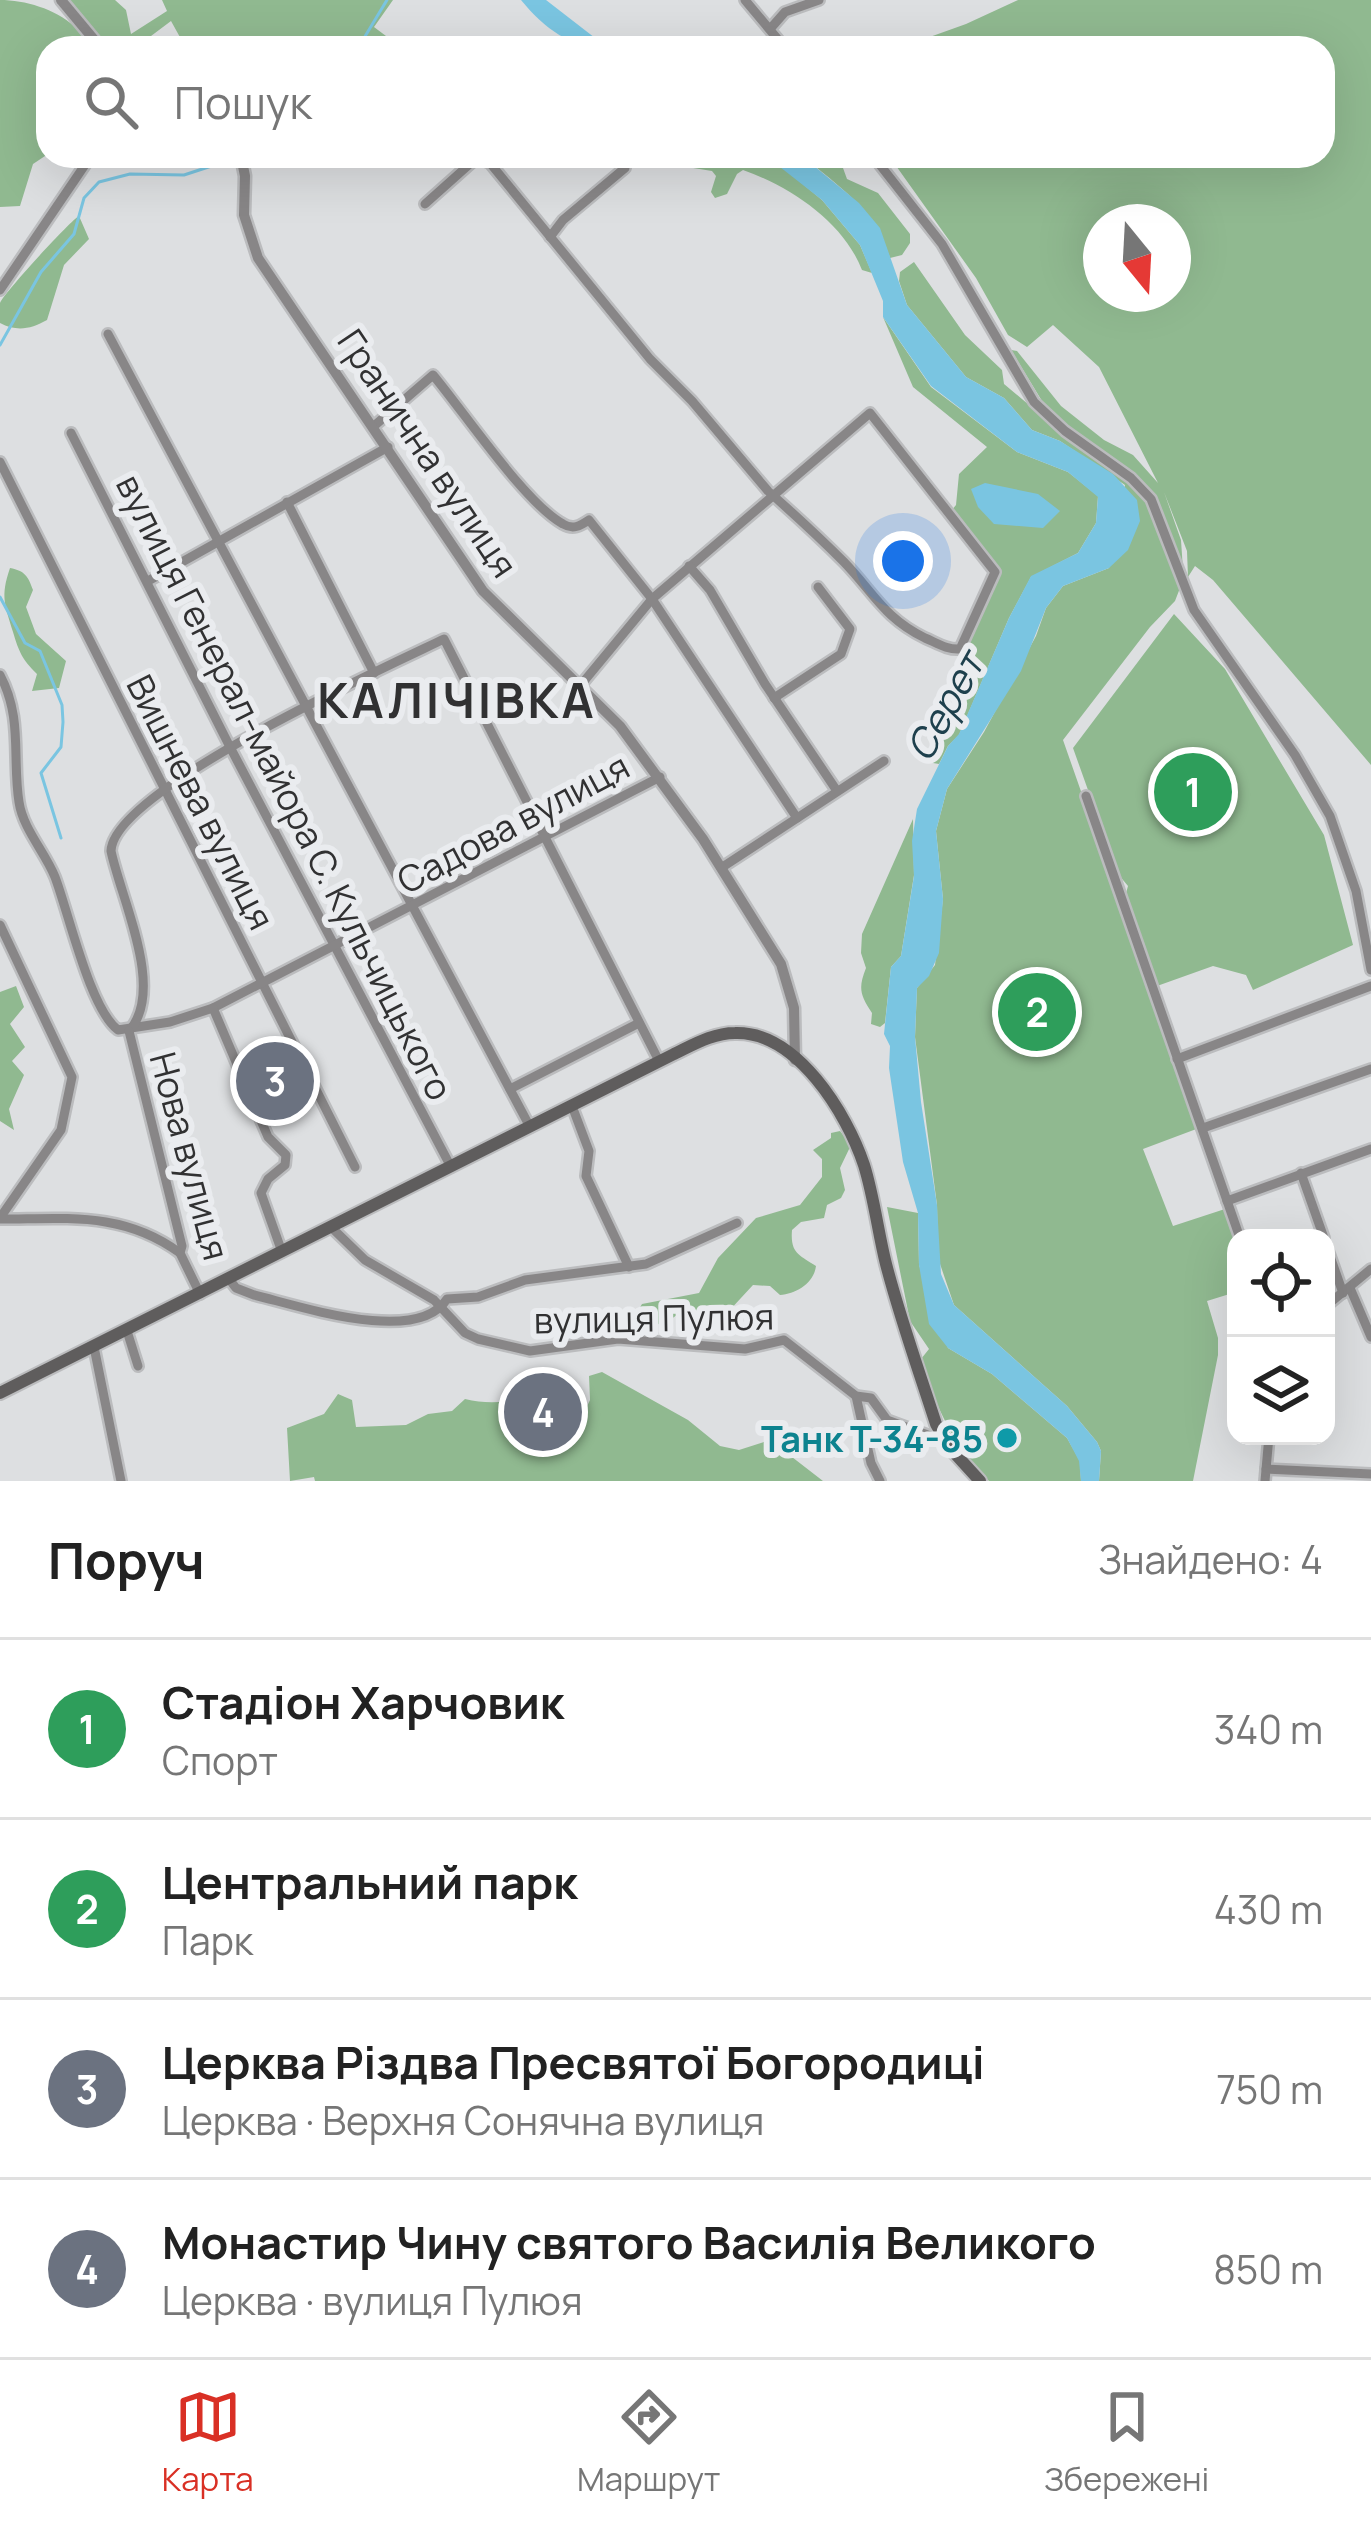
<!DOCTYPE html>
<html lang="uk">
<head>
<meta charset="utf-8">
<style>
  body { margin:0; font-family:Manrope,sans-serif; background:#f6f6f6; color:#222 }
  .controls { position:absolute; right:36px; bottom:36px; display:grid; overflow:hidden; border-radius:24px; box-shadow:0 12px 48px #0002 }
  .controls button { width:108px; height:108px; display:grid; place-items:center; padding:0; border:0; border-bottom:3px solid #e0e0e0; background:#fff; color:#222; font:60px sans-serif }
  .compass { position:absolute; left:1083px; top:204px; width:108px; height:108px; border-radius:50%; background:#fff; box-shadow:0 12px 48px #0002; rotate:162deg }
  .you { position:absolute; left:903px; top:561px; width:42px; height:42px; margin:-30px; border:9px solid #fff; border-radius:50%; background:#1a73e8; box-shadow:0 0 0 18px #1a73e833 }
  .badge { display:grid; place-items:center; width:78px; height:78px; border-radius:50%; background:#d93025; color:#fff; font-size:39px; font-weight:700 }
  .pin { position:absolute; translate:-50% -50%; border:6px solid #fff; box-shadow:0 3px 12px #0006 }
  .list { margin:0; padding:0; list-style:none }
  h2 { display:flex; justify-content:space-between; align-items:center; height:156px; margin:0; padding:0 48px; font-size:51px }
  h2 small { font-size:39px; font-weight:400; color:#767676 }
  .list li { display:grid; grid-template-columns:78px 1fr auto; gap:36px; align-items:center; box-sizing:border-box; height:180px; padding:0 48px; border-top:3px solid #e0e0e0 }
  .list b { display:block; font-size:45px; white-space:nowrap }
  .list p { margin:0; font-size:39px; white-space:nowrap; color:#767676 }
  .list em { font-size:39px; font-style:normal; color:#767676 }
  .icon { flex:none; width:66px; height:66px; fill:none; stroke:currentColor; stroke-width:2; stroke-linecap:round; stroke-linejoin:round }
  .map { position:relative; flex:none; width:1371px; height:1481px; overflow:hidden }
  .search { position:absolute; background:#fff; box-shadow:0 12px 48px #0002; left:36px; right:36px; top:36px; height:132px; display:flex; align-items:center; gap:30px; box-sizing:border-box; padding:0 42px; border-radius:36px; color:#767676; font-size:45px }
  .sheet { height:876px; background:#fff }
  nav { display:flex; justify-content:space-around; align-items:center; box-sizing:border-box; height:168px; border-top:3px solid #e0e0e0; background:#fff; font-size:33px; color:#767676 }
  nav a { display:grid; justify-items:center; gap:6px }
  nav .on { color:#d93025 }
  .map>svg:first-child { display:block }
</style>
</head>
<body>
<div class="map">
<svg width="1371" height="1481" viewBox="0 0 1371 1481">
  <rect width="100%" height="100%" fill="#dddfe1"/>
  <g fill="#90b990" fill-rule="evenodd">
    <path d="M0,0C25,0 55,9 74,26L73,10L65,0H115L126,10L131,34L167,11L162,0H393L374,27L390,39L374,48H186L171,21L135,48H48V154L33,164L20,206L0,207Z"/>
    <path d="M1018,0H1371V765L1213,580L1195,566L1188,577L1187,551L1164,492L1181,540L1183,570L1157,503L1045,406L1011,350L1017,351L1061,406L1104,440L1133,455L1158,483L1099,367L1053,325L1027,347L1008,335L976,278L889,156H1323V48H899L966,24ZM1101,222H1173V294H1101Z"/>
    <path d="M666,156H769L822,200L860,245L872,273L862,270C844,223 792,187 743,170L737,174L727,194L715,198L711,192L716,176L712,171L687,167Z"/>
    <path d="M802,156H846L843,168L847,179L878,193L910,234V243L902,255L890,258C873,208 841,188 802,156Z"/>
    <path d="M79,216L89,239L64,265L47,320C31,329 17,332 0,323C0,317 0,310 0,303C3,294 71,220 79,216Z"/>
    <polygon points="914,262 965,335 1002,370 1004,384 1066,436 1136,487 1150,504 1180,588 1175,601 1150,627 1063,740 1199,1128 1143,1149 1173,1226 1228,1208 1236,1238 1236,1292 1207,1301 1218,1338 1218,1355 1193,1481 1099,1481 1101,1451 1097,1442 1067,1406 954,1305 938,1258 937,1205 915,1037 917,988 935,965 943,899 936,831 947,789 984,732 1036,636 1046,608 1063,586 1109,568 1125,485 1060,441 1032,430 1004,398 966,377 907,305 899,281 900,272"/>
    <path d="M883,317L931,387L1017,452L1068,472L1098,496L1096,523L1078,553L1031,577L1009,618L959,735L948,746L939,764L933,763C942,727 971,695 968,657L961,655L999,571L951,511L956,505L959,474L987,447L913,387Z"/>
    <path d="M10,568C25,571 28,576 33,590L26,607L36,634L66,661L59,688L32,691L37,674C22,659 19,652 13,632C5,605 0,597 10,568Z"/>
    <polygon points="1174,614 1225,669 1324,835 1353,945 1253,990 1246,975 1213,966 1157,986 1125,897 1128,886 1118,874 1073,748"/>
    <path d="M913,819L914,875L901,956L891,967L885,1023L880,1027L871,1024L872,1013C860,995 858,988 866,968L861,953L862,934Z"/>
    <polygon points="16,986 24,1007 10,1024 25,1047 12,1061 24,1075 9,1109 14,1130 0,1121 0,992"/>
    <path d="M840,1131L851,1145L840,1168L845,1190L841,1198L827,1205L824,1218L801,1222L792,1230C790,1254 800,1255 816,1266C814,1283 796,1294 780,1295L770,1286L753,1285L728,1312H681L663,1325L655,1323L639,1309L642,1304L699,1293L718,1258L756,1218L800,1205L822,1177V1159L813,1150L831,1138V1133Z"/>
    <path d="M887,1207L918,1213L919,1265L948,1348L992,1374L1067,1438L1080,1461L1081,1481H989C953,1446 936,1407 921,1359L929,1349L910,1321Z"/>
    <path d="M602,1372L688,1420L720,1446L739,1450L770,1440L823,1481H315L314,1477L290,1481L287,1428L324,1414L338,1394L352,1400L356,1427L406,1425L428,1414L452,1411L465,1399C486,1405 504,1400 526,1403L529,1421C552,1424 561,1417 581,1419L590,1400L589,1376Z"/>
  </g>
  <g fill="#7ac5e1">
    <path d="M521,0H546L608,48C570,48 545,29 521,0Z"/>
    <polygon points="766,156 802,156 859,203 880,228 907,305 966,377 1004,398 1032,430 1060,441 1113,474 1137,500 1140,521 1128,550 1109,568 1063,586 1046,608 1021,671 947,789 936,831 943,899 939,953 929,976 917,988 915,1037 921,1102 937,1205 941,1274 954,1305 1067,1406 1097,1442 1101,1451 1099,1481 1081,1481 1079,1461 1067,1438 992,1374 948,1348 929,1324 919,1265 918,1213 903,1162 889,1068 890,1046 884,1034 891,967 901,956 914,876 912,841 917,809 948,746 959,734 1009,618 1031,576 1078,553 1096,523 1098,497 1068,472 1017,452 931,386 883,317 883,301 860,245 822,200"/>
    <polygon points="985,483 1038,494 1060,511 1043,528 994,524 978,507 971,489"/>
  </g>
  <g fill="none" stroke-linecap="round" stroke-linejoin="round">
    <g stroke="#7ac5e1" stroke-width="3">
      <polyline points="358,48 387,0"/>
      <polyline points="0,345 41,272 74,234 84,198 99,182 130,174 184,175 236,158"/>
      <polyline points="0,597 25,643 40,651 62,705 63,722 61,747 41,773 61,838"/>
    </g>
    <defs>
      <g id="minor">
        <polyline points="745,0 785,48"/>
        <polyline points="770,29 785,12 819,0"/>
        <polyline points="873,156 942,244 1034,402 1065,431 1131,478 1151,499 1194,610 1295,755 1330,816 1356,891 1371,970"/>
        <path d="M425,204L472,162L481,159L490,163L650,359L692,401L768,491C794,514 819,537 844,562C874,593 884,618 925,638C937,643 947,650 960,649L995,572L870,413L652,599L580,686"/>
        <polyline points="550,237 563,220 625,168"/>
        <polyline points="0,290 91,156"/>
        <polyline points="108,334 530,1127"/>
        <path d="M374,426L433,375C464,412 525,503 563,524C573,530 580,526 589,520L652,599L797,818"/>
        <polyline points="71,433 230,747 451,1167"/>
        <polyline points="0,462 355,1167"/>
        <polyline points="287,502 374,673"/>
        <polyline points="689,566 710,590 765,684 837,791"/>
        <polyline points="148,581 388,447"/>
        <path d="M0,675C23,718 12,758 19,802C23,829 45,852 55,877C69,914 90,1009 118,1030L170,1022L213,1008L660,777"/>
        <polyline points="774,698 841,654 850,629 818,587"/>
        <polyline points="1086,796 1240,1238"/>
        <polyline points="721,868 884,761"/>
        <polyline points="0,925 72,1077 61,1130 0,1218"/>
        <polyline points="213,1008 268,1137 286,1155 285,1165 268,1179 261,1193 282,1252"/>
        <path d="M129,1031C166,990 121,899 111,851C113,790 386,667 444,639L659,1061"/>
        <polyline points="129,1031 182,1246 180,1253 200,1294"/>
        <polyline points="1177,1059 1371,986"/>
        <polyline points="510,1089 639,1023"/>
        <polyline points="572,1106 589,1151 586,1176 629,1267"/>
        <polyline points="1203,1128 1371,1069"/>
        <polyline points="1301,1173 1324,1238"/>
        <polyline points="1227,1201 1371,1149"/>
        <path d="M0,1219C66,1219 123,1211 180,1253"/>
        <polyline points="331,1227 365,1260 434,1300 465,1333 478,1339 530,1351 618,1339 745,1349 784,1340 856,1396 871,1398 887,1420 944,1441"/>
        <polyline points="1326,1245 1343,1293"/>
        <path d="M229,1279L236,1288L254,1295C300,1306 417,1346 447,1299L478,1297L525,1280L646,1264L737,1223"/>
        <polyline points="1350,1288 1371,1337"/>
        <polyline points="1326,1306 1371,1269"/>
        <polyline points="127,1331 138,1366"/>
        <polyline points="94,1347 121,1481"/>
        <polyline points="856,1396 871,1463 880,1481"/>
        <polyline points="1266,1469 1371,1474"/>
        <polyline points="1265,1481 1269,1436"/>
      </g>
      <g id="tertiary">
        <polyline points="61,0 101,48"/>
        <polyline points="241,156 245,176 244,215 258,258 483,591 620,726 703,839 781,964 794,1008 795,1060"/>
      </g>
      <path id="secondary" d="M0,1393L674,1054C693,1045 713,1033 735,1033C797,1031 847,1114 864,1165C874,1197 878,1232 886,1264C900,1318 919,1371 936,1424L949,1447L980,1481"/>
    </defs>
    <use href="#minor" stroke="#bbbcbe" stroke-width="14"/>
    <use href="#tertiary" stroke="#bbbcbe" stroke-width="15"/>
    <use href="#secondary" stroke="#bbbcbe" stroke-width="16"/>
    <use href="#minor" stroke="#888687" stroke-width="9"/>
    <use href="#tertiary" stroke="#888687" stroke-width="10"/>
    <use href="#secondary" stroke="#5f5d5d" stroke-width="12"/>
  </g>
  <circle fill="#0f9aa8" stroke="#eaecef" stroke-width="4.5" cx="1007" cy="1438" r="12"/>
  <g text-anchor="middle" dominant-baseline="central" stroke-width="12" stroke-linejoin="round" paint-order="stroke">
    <g font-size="36" fill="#313132" stroke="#eaecef">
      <text transform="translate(428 453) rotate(56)">Гранична вулиця</text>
      <text transform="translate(285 787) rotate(63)">вулиця Генерал-майора С. Кульчицького</text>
      <text transform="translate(201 802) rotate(63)">Вишнева вулиця</text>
      <text transform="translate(513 823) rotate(-28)">Садова вулиця</text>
      <text transform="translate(190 1156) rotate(75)">Нова вулиця</text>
      <text transform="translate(654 1318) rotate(-1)">вулиця Пулюя</text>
    </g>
    <g font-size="36" font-weight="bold" fill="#0d838f" stroke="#eaecef" text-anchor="end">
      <text x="983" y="1438">Танк Т-34-85</text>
    </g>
    <g font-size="39" font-style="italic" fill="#1e404d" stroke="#eaecef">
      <text transform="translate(944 706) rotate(-61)">Серет</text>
    </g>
    <g font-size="48" font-weight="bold" letter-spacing="3" fill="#313132" stroke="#eaecef">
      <text x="457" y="699">КАЛІЧІВКА</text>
    </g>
  </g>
</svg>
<div class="controls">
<button><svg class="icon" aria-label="locate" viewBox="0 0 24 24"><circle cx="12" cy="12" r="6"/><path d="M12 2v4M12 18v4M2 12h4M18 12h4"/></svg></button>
<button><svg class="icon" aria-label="layers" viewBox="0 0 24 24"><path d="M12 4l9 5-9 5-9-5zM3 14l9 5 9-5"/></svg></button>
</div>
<svg class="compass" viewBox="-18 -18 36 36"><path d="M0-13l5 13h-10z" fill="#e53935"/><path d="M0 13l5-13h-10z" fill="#767676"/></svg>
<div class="you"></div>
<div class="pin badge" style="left:1193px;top:792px;background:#2e9e5b">1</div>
<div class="pin badge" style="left:1037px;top:1012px;background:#2e9e5b">2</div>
<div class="pin badge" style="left:275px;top:1081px;background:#6b7280">3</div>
<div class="pin badge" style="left:543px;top:1412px;background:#6b7280">4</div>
<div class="search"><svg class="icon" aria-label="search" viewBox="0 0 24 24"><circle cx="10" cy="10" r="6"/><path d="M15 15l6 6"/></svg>Пошук</div>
</div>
<section class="sheet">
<h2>Поруч<small>Знайдено: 4</small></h2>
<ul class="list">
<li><span class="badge" style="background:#2e9e5b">1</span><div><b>Стадіон Харчовик</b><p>Спорт</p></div><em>340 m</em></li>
<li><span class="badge" style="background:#2e9e5b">2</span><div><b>Центральний парк</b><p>Парк</p></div><em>430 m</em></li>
<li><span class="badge" style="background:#6b7280">3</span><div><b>Церква Різдва Пресвятої Богородиці</b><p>Церква · Верхня Сонячна вулиця</p></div><em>750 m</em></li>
<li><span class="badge" style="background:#6b7280">4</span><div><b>Монастир Чину святого Василія Великого</b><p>Церква · вулиця Пулюя</p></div><em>850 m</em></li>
</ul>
</section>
<nav>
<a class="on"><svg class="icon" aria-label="map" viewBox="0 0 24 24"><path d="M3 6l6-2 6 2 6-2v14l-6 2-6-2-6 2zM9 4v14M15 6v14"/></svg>Карта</a>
<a><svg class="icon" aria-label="directions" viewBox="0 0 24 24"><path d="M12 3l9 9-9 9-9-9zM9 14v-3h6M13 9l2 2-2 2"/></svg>Маршрут</a>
<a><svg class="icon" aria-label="saved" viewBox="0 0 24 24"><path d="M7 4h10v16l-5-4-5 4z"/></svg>Збережені</a>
</nav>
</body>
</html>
